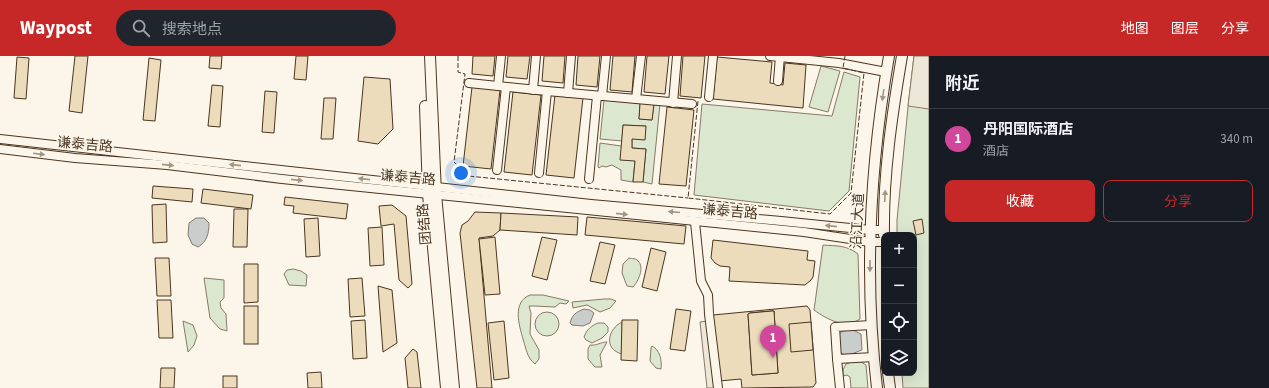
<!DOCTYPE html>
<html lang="zh">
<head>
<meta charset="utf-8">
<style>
  body { margin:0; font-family:"Source Sans 3","Noto Sans SC",sans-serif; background:#20242c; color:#f1f3f6 }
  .controls { position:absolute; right:12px; bottom:12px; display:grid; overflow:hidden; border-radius:8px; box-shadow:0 4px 16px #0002 }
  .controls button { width:36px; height:36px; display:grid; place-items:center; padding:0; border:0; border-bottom:1px solid #363941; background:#171b24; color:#f1f3f6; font:20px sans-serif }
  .you { position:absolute; left:461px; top:117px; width:14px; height:14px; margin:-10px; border:3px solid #fff; border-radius:50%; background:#1a73e8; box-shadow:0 0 0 6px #1a73e833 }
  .badge { display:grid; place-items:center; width:26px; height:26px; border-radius:50%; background:#c62828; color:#fff; font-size:13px; font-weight:700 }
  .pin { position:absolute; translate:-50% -33px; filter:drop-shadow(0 1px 2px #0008) }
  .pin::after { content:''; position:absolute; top:21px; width:14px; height:12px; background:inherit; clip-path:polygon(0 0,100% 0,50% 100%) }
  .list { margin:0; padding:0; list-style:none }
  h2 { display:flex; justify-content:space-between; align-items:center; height:52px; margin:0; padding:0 16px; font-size:17px }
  h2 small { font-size:13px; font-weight:400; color:#9ea1a6 }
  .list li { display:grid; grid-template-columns:26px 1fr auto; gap:12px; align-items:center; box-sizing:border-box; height:60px; padding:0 16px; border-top:1px solid #363941 }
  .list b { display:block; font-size:15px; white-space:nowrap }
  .list p { margin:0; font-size:13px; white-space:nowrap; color:#9ea1a6 }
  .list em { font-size:13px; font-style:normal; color:#9ea1a6 }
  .actions { display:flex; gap:8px; padding:12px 16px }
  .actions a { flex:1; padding:9px 0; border:1px solid #c62828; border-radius:8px; text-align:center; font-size:14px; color:#c62828 }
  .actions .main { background:#c62828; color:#fff }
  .icon { flex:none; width:22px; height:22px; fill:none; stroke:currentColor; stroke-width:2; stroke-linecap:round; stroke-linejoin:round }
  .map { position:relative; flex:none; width:929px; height:332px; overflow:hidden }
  header { display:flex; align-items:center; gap:24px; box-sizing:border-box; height:56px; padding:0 20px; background:#c62828; color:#fff }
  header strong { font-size:19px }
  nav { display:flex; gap:22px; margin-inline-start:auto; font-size:14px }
  .search { width:280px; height:36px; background:#20242c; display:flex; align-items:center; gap:10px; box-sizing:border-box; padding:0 14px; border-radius:22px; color:#9ea1a6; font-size:15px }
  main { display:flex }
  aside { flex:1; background:#171b24 }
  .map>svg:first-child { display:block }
</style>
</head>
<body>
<header>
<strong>Waypost</strong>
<div class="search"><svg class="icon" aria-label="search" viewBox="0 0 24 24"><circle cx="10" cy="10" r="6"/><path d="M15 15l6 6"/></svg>搜索地点</div>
<nav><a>地图</a><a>图层</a><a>分享</a></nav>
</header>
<main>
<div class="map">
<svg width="929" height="332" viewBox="0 0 929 332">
  <rect width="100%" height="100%" fill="#fbf6e9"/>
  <g fill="#dce7d0" stroke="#887966">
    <polygon points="914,0 929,0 929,332 903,332 902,317 914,317 914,179 897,179 897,164 908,51"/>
    <polygon points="821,10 840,15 828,56 809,51"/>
    <polygon points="844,16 860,21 849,135 829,155 694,139 702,48 832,60"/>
    <polygon points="604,44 640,47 639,63 652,64 654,48 660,48 652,128 643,126 646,93 632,92 632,83 646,70 623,69 622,85 600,83"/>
    <polygon points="600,87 621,90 635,105 633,126 621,124 621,114 612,109 606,111 602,110 599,112 598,111"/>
    <path d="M823,189C836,190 847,189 858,198L860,263C845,273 828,264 814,254Z"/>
    <path d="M629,202C632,203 636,202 638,205C645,211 638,226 633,231L627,230L622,217L623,208Z"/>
    <polygon points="293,213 301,215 307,219 306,230 289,229 284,218 287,214"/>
    <polygon points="204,222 224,224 224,242 220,246 221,252 226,258 227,275 220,273 210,262"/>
    <path d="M530,239H543L569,245L566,248L560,247L555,251L534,250H529L531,257L530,278L539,294V303L535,308C527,302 526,292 523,283C519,269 512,246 530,239Z"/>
    <polygon points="604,243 611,243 616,245 610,252 600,256 587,249 573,252 572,246"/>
    <circle cx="547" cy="268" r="12"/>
    <polygon points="183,265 193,269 197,280 194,289 188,296"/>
    <path d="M622,266V298C603,293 608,273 622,266Z"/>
    <path d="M598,267H604L608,271V276L602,282L592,287L586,284L584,281C587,273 591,270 598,267Z"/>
    <path d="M607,286L600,299L602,311H595L588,303V293L590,289C596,290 601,286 607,286Z"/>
    <path d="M652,290C660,294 662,304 661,313L656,312L650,305L651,292Z"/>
    <polygon points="858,304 866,309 868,332 851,332 850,321 847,319 843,320 843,314 846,308"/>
  </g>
  <g fill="#ede7d9" stroke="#887966">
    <polygon points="914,0 929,0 929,53 908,50"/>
    <polygon points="707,265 714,332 707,332 700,266"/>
  </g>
  <g fill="#c9cecd" stroke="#887966">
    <path d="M196,162H204L209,167C209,177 207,186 198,191L192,188L188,179L189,167Z"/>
    <path d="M584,253L590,254L594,257L590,267L583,270L572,269L570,267C572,259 576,256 584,253Z"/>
    <polygon points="853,274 861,278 862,294 846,300 840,296 839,279 842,275"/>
  </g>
  <g fill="#ecdcbc" stroke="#4a3520" fill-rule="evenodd">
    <polygon points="75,0 88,0 82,57 69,55"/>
    <polygon points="210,0 222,0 221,13 209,12"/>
    <polygon points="296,0 308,0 306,24 294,23"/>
    <polygon points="473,0 495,0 493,20 472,18"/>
    <polygon points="508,0 530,0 527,23 506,21"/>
    <polygon points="544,0 565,0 563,27 542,25"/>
    <polygon points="578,0 600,0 597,31 576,29"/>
    <polygon points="613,0 635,0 632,36 610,34"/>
    <polygon points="647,0 669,0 665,38 644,36"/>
    <polygon points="683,0 705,0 701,42 680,40"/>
    <polygon points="17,1 29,2 26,43 14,42"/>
    <polygon points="717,1 772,6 770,27 783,29 785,7 806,9 803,52 713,43"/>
    <polygon points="149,2 161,4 155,65 143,64"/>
    <polygon points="364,21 390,23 393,73 378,88 358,85"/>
    <polygon points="212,29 223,30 220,71 208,70"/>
    <polygon points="472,31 500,34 491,113 463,110"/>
    <polygon points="265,35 277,36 274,77 262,76"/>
    <polygon points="513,36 541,39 532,119 504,116"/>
    <polygon points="555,39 583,42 574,122 546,119"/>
    <polygon points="324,42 336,42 333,83 321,83"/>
    <polygon points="640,47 654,48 652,64 639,63"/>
    <polygon points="667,51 694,54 686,130 659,128"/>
    <polygon points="623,69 646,70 645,84 632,83 632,92 646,93 643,126 633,126 635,105 620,104"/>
    <polygon points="153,130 193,133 192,146 152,142"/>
    <polygon points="203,133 253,139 251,153 201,147"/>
    <polygon points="285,141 348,148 346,163 293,157 294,150 284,149"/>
    <polygon points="166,148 167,186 153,187 152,149"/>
    <polygon points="392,149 406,160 412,228 408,232 399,224 394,168 381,170 379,150"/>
    <polygon points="234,153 248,153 247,191 233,191"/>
    <polygon points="475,156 501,157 500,174 493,180 479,182 492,332 477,332 460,177 462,169 468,165"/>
    <polygon points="501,157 578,161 577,179 500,174"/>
    <polygon points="587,161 686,170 684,188 585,179"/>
    <polygon points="318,162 320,200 306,201 304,163"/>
    <polygon points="922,163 924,177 916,179 913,165"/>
    <polygon points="382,171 384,209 370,210 368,172"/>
    <polygon points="495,181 500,238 485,239 479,183"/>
    <polygon points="542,181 557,184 547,224 532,220"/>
    <polygon points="713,184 808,195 807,204 815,205 813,221 811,224 805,229 729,225 730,211 720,210 715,207 711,202"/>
    <polygon points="600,186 615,189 605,228 590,225"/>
    <polygon points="651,192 666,196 657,235 642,231"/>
    <polygon points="155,202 169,202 171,240 157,240"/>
    <polygon points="244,208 258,208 258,246 244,247"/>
    <polygon points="362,222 365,260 350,261 348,223"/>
    <polygon points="378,230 392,234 397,287 383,296"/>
    <polygon points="157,244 171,244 173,282 159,282"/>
    <rect x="244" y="250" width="14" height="38"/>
    <path d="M807,250L810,254L816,327L813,331L742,332L741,323L719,325L713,259ZM772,255H774L778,317L752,319L748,258L750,257Z"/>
    <polygon points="676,253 691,255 685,295 670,293"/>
    <polygon points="772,255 774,255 778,317 752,319 748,258 750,257"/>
    <polygon points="365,264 367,302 353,303 351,265"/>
    <polygon points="622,264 638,264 637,305 621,304"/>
    <polygon points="504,265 509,322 494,324 488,267"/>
    <polygon points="811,266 813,294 791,296 789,268"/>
    <polygon points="413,293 417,296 421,332 408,332 405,302"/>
    <polygon points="161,312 175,312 174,332 160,332"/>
    <polygon points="321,316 322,332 308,332 307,317"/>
    <rect x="223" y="320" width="14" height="12"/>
  </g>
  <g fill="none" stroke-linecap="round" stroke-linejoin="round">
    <defs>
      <g id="minor">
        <polyline points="770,0 839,7 886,16"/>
        <polyline points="778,25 780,0"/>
        <polyline points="469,27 547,35 539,117"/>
        <polyline points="498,30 501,0"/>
        <polyline points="533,34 536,0"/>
        <polyline points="547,35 692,48"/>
        <polyline points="568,37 571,0"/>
        <polyline points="602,40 606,0"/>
        <polyline points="709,41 713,0"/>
        <polyline points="636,43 641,0"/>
        <polyline points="673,47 677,0"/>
        <polyline points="0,83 591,148 781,165 870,174 884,174"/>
        <polyline points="0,93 75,102 167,109 282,123 804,176 870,186 884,186"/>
        <polyline points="497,114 506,31"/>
        <polyline points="589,123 597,40"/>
        <polyline points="695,166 701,225 708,239 709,258 718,332"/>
        <polyline points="872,269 835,271 837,303 874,301"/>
        <polyline points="837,303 840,332"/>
      </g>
      <g id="major">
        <polyline points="430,0 436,138 454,332"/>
        <polyline points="425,50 428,138 446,332"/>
        <path d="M884,179C883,119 892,59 902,0"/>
        <polyline points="888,317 890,332"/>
        <path d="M877,332C864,222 870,109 889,0"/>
      </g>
    </defs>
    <use href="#minor" stroke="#4a3520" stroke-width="10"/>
    <use href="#major" stroke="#4a3520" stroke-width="12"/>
    <use href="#minor" stroke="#fbf6e9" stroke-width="8"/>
    <use href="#major" stroke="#fbf6e9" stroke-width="10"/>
    <g stroke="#4a3520" stroke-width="1" stroke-dasharray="5 2" stroke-linecap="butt">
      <polyline points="458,0 458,16 465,18 454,106 468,120 688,142"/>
      <polyline points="698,45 688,142 830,158 851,137 864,17 843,12 845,0"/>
    </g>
  </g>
  <defs><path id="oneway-solid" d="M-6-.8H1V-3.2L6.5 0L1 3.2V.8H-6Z"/></defs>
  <g fill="#a29684">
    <use href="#oneway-solid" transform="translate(883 39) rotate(98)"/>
    <use href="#oneway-solid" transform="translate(39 98) rotate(7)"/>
    <use href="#oneway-solid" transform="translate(168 109) rotate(6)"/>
    <use href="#oneway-solid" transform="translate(235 109) rotate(-174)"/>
    <use href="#oneway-solid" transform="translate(364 123) rotate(-174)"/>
    <use href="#oneway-solid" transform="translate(297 124) rotate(6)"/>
    <use href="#oneway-solid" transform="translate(885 140) rotate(-88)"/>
    <use href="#oneway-solid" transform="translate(674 156) rotate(-175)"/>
    <use href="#oneway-solid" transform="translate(622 158) rotate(6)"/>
    <use href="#oneway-solid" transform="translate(831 170) rotate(-174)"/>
    <use href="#oneway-solid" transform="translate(870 210) rotate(90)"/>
  </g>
  <g text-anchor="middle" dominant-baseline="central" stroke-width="3" stroke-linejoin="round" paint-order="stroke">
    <g font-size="14" fill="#4a3520" stroke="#fbf6e9">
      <text transform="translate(85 89) rotate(5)">谦泰吉路</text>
      <text transform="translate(408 122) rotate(5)">谦泰吉路</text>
      <text transform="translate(730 156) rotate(5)">谦泰吉路</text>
      <text transform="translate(858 165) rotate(-87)">沿江大道</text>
      <text transform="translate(425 168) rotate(-95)">团结路</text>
    </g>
  </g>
</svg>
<div class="controls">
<button>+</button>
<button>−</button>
<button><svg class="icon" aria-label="locate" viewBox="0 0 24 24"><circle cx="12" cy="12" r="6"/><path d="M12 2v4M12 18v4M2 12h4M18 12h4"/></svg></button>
<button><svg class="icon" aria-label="layers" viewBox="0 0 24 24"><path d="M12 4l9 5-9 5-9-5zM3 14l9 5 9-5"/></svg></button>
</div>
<div class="you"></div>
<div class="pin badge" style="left:773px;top:302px;background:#d1479c">1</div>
</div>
<aside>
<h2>附近<small></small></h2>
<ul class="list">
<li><span class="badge" style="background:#d1479c">1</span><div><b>丹阳国际酒店</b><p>酒店</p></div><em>340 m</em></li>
</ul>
<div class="actions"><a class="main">收藏</a><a>分享</a></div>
</aside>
</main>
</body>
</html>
